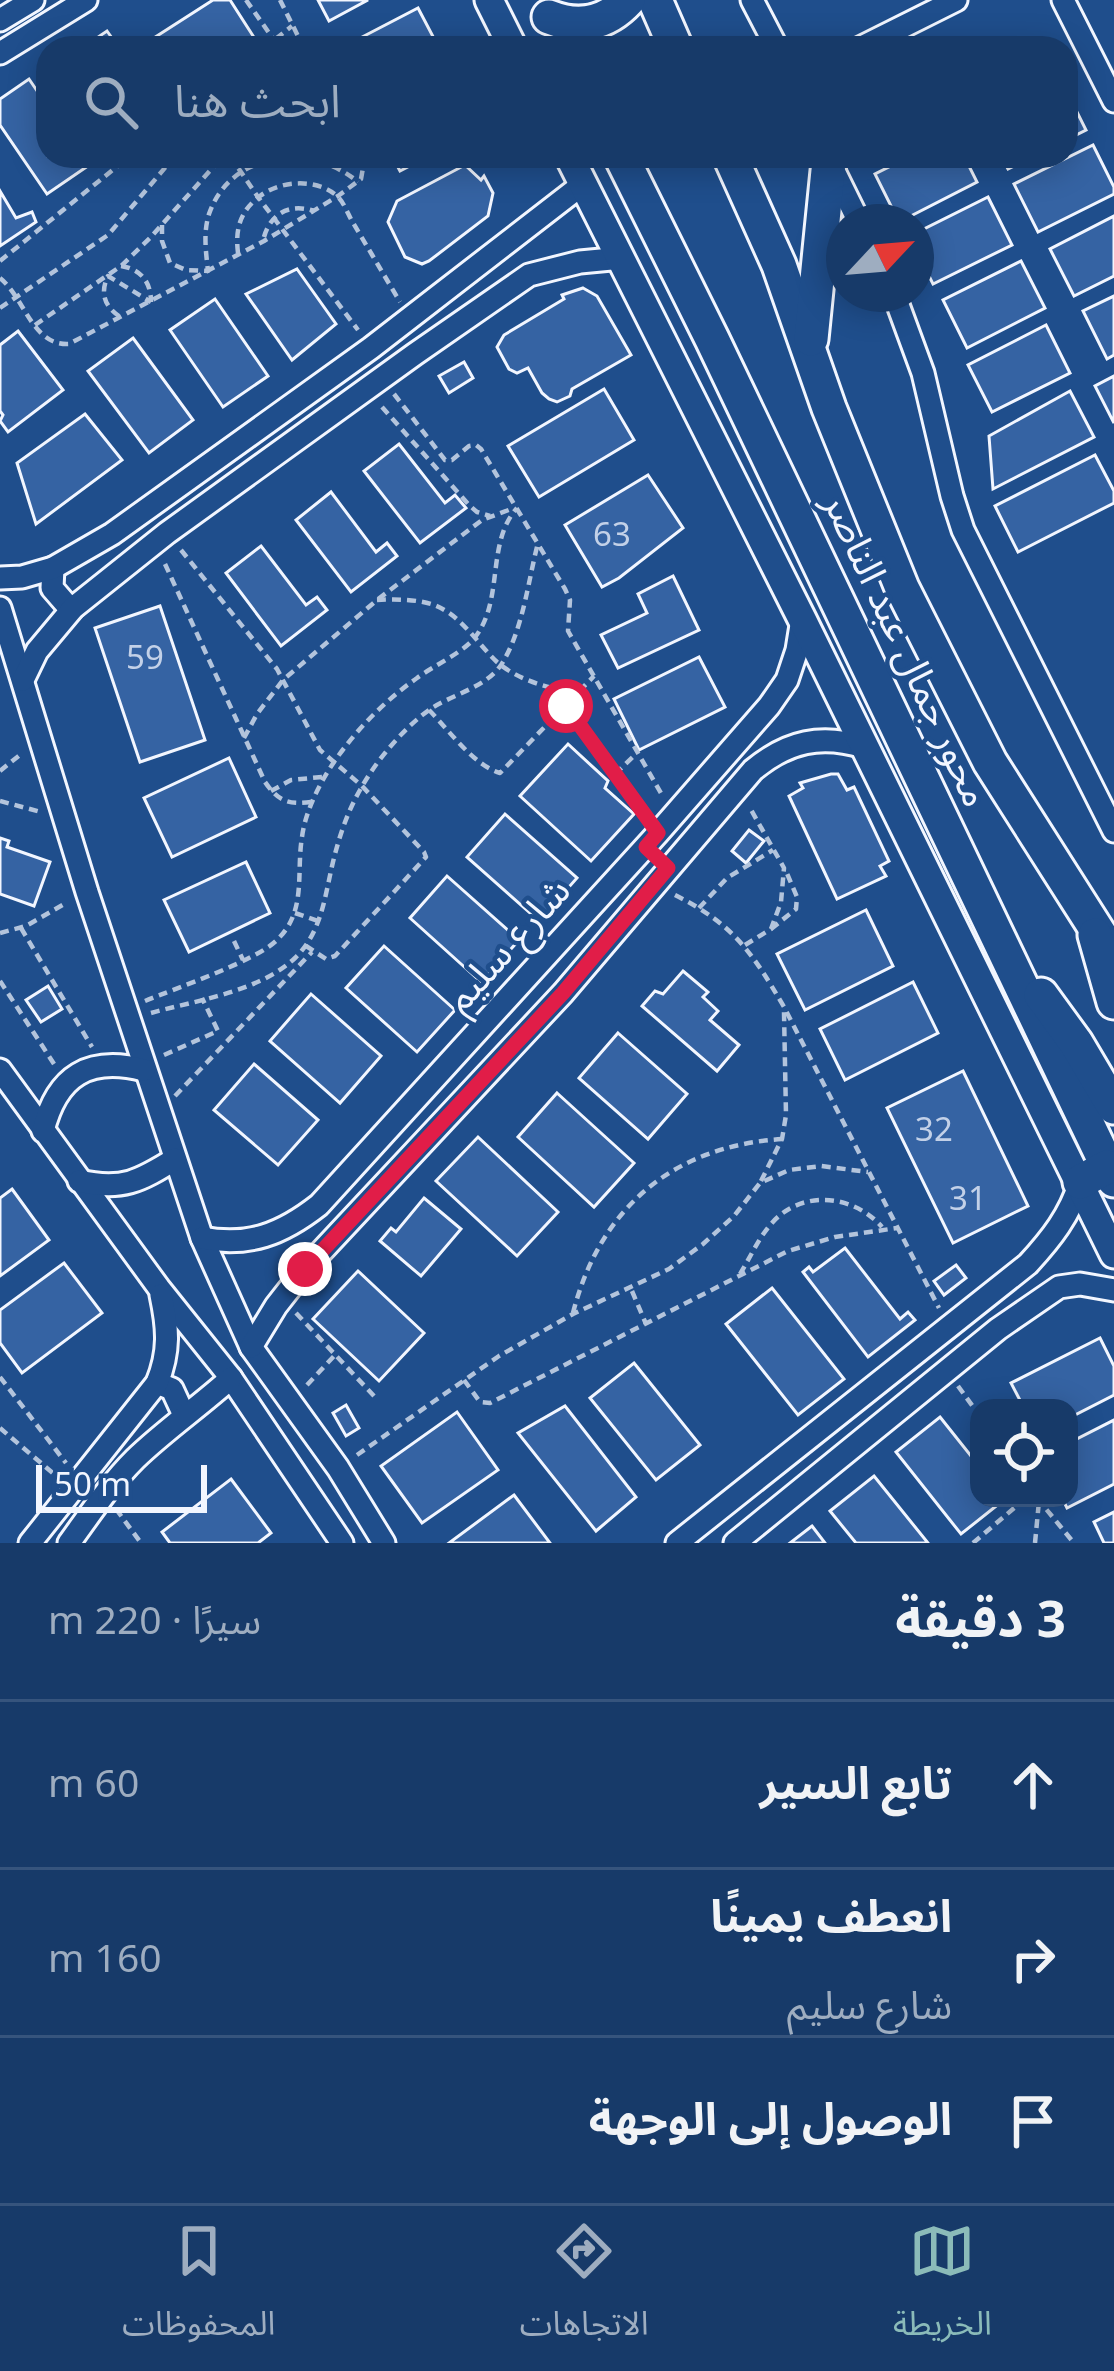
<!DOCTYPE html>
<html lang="ar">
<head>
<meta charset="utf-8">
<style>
  body { margin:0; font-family:Georgia,"Noto Sans Arabic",serif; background:#20416f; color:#f1f3f6; direction:rtl }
  .controls { position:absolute; right:36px; bottom:36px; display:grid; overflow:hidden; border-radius:24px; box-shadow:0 6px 30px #0003 }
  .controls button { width:108px; height:108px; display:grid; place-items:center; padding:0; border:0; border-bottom:3px solid #36547d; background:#173a69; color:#f1f3f6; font:60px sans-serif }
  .compass { position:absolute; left:826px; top:204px; width:108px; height:108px; border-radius:50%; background:#173a69; box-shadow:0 6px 30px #0003; rotate:64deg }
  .scale { position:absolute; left:36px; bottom:30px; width:171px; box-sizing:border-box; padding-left:12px; border:6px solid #f2f6ff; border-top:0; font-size:33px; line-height:42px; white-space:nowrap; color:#f2f6ff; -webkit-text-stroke:9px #1f4e8c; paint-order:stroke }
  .stop { position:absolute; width:36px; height:36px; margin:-27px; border:9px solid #e11d48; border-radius:50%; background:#fff }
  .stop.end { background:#e11d48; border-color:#fff; box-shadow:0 3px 12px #0008 }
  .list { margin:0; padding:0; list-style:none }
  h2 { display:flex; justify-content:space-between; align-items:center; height:156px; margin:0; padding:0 48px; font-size:51px }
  h2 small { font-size:39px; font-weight:400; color:#9eadc0 }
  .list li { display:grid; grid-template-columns:78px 1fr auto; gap:36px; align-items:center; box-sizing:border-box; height:168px; padding:0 48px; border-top:3px solid #36547d }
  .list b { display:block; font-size:45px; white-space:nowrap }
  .list p { margin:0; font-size:39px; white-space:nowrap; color:#9eadc0 }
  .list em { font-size:39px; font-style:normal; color:#9eadc0 }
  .icon { flex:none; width:66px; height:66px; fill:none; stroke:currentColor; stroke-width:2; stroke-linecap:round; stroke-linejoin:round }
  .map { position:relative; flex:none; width:1114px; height:1543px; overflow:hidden; direction:ltr }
  .search { position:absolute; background:#173a69; box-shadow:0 6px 30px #0003; left:36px; right:36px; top:36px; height:132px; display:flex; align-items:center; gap:30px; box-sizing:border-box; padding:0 42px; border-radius:36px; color:#9eadc0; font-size:45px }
  .sheet { height:660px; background:#173a69 }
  nav { display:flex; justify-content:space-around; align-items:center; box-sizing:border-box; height:168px; border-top:3px solid #36547d; background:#173a69; font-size:33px; color:#9eadc0 }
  nav a { display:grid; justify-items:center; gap:6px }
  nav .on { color:#8bbbb9 }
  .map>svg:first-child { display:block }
</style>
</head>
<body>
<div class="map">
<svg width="1114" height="1543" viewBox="0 0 1114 1543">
  <rect width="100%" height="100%" fill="#1f4e8c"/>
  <g fill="#3563a3" stroke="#f2f6ff" stroke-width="3">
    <polygon points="213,0 230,0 255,39 241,48 149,48 146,43"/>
    <polygon points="318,0 368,0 329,21"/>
    <polygon points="418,8 439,48 341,48"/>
    <polygon points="107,31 119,48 82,48"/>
    <polygon points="29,79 48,107 48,156 96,156 98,159 47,194 0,125 0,99"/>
    <polygon points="1066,90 1086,130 1066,140"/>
    <polygon points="1093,145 1114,187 1114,194 1038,232 1014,184"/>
    <polygon points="392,156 429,156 400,171"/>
    <polygon points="911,156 964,156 977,182 899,222 875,174"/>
    <polygon points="1001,156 1034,156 1008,169"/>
    <polygon points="465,165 481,180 484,176 493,193 488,216 429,261 422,264 405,257 388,222 397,201"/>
    <polygon points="0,191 16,218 32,212 36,222 0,246"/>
    <polygon points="988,197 1012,245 933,284 916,250 916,233"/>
    <polygon points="1114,216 1114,276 1074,296 1050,249"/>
    <polygon points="1021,261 1045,308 967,348 943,300"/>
    <polygon points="297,269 336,324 292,360 246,294"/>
    <polygon points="583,288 597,296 631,355 572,389 570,396 557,402 549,399 542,393 528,368 517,373 509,369 497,347 504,335 564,299 562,295"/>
    <polygon points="1114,296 1114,355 1107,359 1083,311"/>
    <polygon points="215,299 268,376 223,407 170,330"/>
    <polygon points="1046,325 1070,373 992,412 968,365"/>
    <polygon points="18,331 63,390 8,432 0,421 3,415 0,411 0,345"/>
    <polygon points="133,338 193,420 149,453 88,371"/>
    <polygon points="464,362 473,378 449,393 439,376"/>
    <polygon points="1114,376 1114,423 1095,386"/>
    <polygon points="604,389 634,440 539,497 508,446"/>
    <polygon points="1070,391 1094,437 993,489 989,436"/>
    <polygon points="85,414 122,460 36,524 17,463"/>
    <polygon points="399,444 445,503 455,495 466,508 420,543 364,471"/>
    <polygon points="1095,455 1114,491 1114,503 1018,552 995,506"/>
    <polygon points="648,475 683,528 619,578 602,587 565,525"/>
    <polygon points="331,492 376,552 387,543 397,556 351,592 296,520"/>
    <polygon points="261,546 306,605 317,597 327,610 281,646 226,573"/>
    <polygon points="673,576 699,630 618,668 601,635 647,613 638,594"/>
    <polygon points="160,606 205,740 140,762 95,628"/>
    <polygon points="699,657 725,707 639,750 614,699"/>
    <polygon points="568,744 608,781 605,788 634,814 591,861 520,796"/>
    <polygon points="229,758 256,817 172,857 144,798"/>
    <polygon points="831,774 838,774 847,790 854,787 889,861 880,866 886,876 837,899 789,796 803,788 800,783"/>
    <polygon points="505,814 577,878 539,921 467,857"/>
    <polygon points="749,830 764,841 746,863 732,851"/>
    <polygon points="0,838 9,841 7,847 50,862 34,906 0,894"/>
    <polygon points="246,862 270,913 189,952 164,900"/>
    <polygon points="447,876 519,940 481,982 410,918"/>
    <polygon points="866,910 893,966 805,1010 777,954"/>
    <polygon points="384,946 455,1010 417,1052 346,988"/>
    <polygon points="683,971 708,992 703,997 718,1011 710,1020 739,1045 717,1071 642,1006 655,991 663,994"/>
    <polygon points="913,982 938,1033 845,1080 820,1029"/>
    <polygon points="48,986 62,1009 41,1022 26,1000"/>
    <polygon points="311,994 381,1056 340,1103 270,1041"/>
    <polygon points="618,1033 687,1094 648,1139 579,1078"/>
    <polygon points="254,1064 318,1120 278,1165 214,1110"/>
    <polygon points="963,1071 1028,1206 953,1243 887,1108"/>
    <polygon points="557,1093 634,1163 594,1207 518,1137"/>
    <polygon points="478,1137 558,1212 517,1256 436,1181"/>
    <polygon points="12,1189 49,1240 0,1276 0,1198"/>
    <polygon points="424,1198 461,1229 421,1276 380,1241 391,1228 396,1232"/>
    <polygon points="845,1248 900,1319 908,1312 915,1320 868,1357 803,1272 809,1267 813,1272"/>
    <polygon points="64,1263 102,1313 22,1373 0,1343 0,1310"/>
    <polygon points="956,1265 966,1278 944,1295 934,1281"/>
    <polygon points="358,1271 424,1333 379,1381 313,1319"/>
    <polygon points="772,1288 844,1379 798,1415 726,1324"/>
    <polygon points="1100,1338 1114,1366 1114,1395 1069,1418 1069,1408 1024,1408 1011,1383"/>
    <polygon points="634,1363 700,1445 656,1480 590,1398"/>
    <polygon points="346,1405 359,1428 346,1436 333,1413"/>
    <polygon points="565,1406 636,1497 596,1531 518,1433"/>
    <polygon points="457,1412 498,1470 422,1523 381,1466"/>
    <polygon points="940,1417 979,1466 979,1498 1005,1499 961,1534 896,1452"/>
    <polygon points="1114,1420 1114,1484 1067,1508 1062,1498 1069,1498 1069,1443"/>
    <polygon points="874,1476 928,1543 856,1543 830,1511"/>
    <polygon points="231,1479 271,1533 258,1543 170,1543 162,1532"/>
    <polygon points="514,1495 550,1543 449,1543"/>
    <polygon points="1114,1512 1114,1543 1104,1543 1094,1522"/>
    <polygon points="812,1526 825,1543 790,1543"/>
  </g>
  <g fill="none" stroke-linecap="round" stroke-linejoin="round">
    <defs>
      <g id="minor">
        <polyline points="752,0 777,48"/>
        <polyline points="1063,0 1114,101"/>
        <polyline points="0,20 33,0"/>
        <polyline points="860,48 956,0"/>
        <polyline points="0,53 86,0"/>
        <polyline points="830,163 859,222"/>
        <polyline points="894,294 923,373 952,496 963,530 1114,831"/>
        <polyline points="53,568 52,588 65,603 73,608"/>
        <polyline points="0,578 22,577 53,568 112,534 371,348 583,184"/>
        <polyline points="0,608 87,892 202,1238 251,1347 338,1468 384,1543"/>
        <polyline points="23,680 37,651 73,608 167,533 415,354 529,275 580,262 622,258"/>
        <polyline points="0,1070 159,1288 231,1378 342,1543"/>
        <path d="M43,1131C57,1075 89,1056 144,1070"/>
        <path d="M79,1181C122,1191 140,1181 175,1159"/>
        <path d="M202,1238C249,1247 282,1234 319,1205L658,833L769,706L787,680L797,650L802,619"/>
        <path d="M251,1347L276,1306L305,1269L563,993L753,770C788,741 821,734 864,747"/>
        <polyline points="157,1383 172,1389 184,1415"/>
        <path d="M30,1543L157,1383C170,1351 168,1328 161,1295"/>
        <path d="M69,1543C90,1514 110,1484 135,1459C165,1430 200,1406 231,1378"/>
        <path d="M677,1543L1028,1264C1051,1239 1070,1215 1080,1182"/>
        <polyline points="735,1543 998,1329 1059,1287 1080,1284 1114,1290"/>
      </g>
      <g id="tertiary">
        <polyline points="489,0 513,48"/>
        <polyline points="569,156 802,619 1114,1254"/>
      </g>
      <g id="primary">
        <polyline points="655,0 676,48"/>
        <path d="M549,17C579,29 606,24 628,0"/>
        <polyline points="621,156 712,339 1114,1180"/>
        <polyline points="730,156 779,265 829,408 902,588 990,762 1114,957"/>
        <polyline points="811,339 829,161"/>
        <polyline points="1095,935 1114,1002"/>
        <polyline points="1041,995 1076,1043 1114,1107"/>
        <polyline points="1080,1182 1107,1167"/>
      </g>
    </defs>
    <use href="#minor" stroke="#f2f6ff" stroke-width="27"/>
    <use href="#tertiary" stroke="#f2f6ff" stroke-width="33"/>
    <use href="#primary" stroke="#f2f6ff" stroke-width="39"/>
    <g stroke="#b3c4dc" stroke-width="4.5" stroke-dasharray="9 6" stroke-linecap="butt">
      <polyline points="246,0 274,40"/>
      <polyline points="280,0 304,48"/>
      <polyline points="264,48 292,26"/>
      <polyline points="230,156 258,197 358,330"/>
      <path d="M162,225V241L170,263L186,270L208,271C206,252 203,233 209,214C231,150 312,143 358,182"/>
      <path d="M264,237C271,213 290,203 314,211"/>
      <path d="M238,253C235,229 240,211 260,196C281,180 318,178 338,197C344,203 348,214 352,221C368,248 384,275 400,302"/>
      <polyline points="0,261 130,156"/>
      <path d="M121,266C140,269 151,281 151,302"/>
      <path d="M0,278C25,298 32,346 69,344L264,241L338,196L361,179L363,168L357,156"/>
      <polyline points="0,308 108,235 175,156"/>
      <path d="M119,316C104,306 100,292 108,276L151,302"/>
      <polyline points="35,325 121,266 150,238 223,156"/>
      <polyline points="394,394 445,460 452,460 469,446 476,445 481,449 565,589 570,600 568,631 662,795"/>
      <polyline points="382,407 470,506 477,512 490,516"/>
      <polyline points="181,550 277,669 320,750 362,786 424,852 426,857 335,956 326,959 306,946"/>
      <path d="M165,564L265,782C278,801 288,805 311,802"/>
      <path d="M377,600C395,599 417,599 434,605C461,615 477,643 497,662C518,680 549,689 576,692"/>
      <polyline points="566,705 647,818"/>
      <path d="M429,710C449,730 473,765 500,773L594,676"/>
      <polyline points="244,738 257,714 283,680 377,600 482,520 514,508"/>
      <polyline points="0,771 21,754"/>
      <polyline points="615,774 636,754"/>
      <polyline points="271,791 291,780 322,777"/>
      <polyline points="0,801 41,812"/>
      <path d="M675,895C733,924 752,952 784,1007L939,1308"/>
      <polyline points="699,908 727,878 773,850"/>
      <polyline points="295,913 318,921"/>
      <polyline points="21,928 92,1047"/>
      <polyline points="771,929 796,909 797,897 786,871"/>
      <polyline points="0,933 26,926 66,903"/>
      <polyline points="234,941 243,960"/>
      <polyline points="745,945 771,929 781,902 784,868 750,808"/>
      <polyline points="0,981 56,1067"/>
      <path d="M145,1001C176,988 256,961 277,940C307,911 296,874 302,837C306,806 326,771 345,747C365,721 390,697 417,678C433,666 466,651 476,636C504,598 486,543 517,508"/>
      <path d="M151,1013C197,1000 259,992 295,958C323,931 325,893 334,858C340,834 348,811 360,790C375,762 405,726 432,708C454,694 486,687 501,665C523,631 528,581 538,543"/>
      <polyline points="164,1055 218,1031 202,998"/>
      <polyline points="175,1096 312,952"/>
      <polyline points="761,1181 782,1139 786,1115 784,1012"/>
      <path d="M740,1274C750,1258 758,1239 771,1224C801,1189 853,1194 882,1227"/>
      <polyline points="632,1291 646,1324"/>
      <polyline points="296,1313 374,1396"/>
      <path d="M573,1313C600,1207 674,1146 782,1139"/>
      <polyline points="0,1377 66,1463"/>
      <polyline points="464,1380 480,1402 490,1403 788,1251 835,1237 897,1228"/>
      <polyline points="307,1385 335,1355"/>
      <polyline points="958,1386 979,1415"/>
      <polyline points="0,1428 55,1475"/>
      <polyline points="357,1455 499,1356 573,1314 669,1269 703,1244 734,1216 760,1183 789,1170 821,1166 868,1172"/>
      <polyline points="1037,1498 1074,1543"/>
      <polyline points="116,1509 141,1543"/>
      <polyline points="973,1543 1026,1498"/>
      <polyline points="1035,1543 1039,1501"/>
    </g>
    <use href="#minor" stroke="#1f4e8c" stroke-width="21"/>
    <use href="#tertiary" stroke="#1f4e8c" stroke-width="27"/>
    <use href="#primary" stroke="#1f4e8c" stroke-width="33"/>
  </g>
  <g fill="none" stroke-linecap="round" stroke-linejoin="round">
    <polyline stroke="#e11d48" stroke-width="15" points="305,1269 563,993 668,868 646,847 658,833 566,706"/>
  </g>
  <g text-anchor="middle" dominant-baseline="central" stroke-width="9" stroke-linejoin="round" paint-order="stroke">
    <g font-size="33" fill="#c3d1e8">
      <text x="612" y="535">63</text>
      <text x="145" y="658">59</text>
      <text x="934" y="1130">32</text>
      <text x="968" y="1199">31</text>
    </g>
    <g font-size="39" fill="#f2f6ff" stroke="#1f4e8c">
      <text transform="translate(906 650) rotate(65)">محور جمال عبد الناصر</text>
      <text transform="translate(508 945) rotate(-48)">شارع سليم</text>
    </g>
  </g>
</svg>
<div class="controls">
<button><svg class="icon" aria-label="locate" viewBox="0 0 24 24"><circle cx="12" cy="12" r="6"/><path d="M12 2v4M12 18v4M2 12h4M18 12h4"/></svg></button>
</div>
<svg class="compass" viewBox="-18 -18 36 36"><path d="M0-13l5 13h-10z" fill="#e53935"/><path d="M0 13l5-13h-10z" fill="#9eadc0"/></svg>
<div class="scale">50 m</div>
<div class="stop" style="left:566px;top:706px"></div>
<div class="stop end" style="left:305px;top:1269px"></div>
<div class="search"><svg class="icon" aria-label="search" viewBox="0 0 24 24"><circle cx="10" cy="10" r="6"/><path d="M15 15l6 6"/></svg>ابحث هنا</div>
</div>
<section class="sheet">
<h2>3 دقيقة<small>سيرًا · 220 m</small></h2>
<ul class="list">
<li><svg class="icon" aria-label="ahead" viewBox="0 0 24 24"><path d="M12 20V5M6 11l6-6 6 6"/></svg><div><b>تابع السير</b></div><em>60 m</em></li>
<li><svg class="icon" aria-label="right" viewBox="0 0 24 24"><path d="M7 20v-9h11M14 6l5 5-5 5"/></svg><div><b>انعطف يمينًا</b><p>شارع سليم</p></div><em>160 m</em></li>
<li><svg class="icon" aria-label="arrive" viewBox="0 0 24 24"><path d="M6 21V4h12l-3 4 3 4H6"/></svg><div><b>الوصول إلى الوجهة</b></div></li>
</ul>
</section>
<nav>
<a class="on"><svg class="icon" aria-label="map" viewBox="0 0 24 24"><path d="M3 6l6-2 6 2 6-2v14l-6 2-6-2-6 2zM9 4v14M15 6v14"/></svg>الخريطة</a>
<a><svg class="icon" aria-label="directions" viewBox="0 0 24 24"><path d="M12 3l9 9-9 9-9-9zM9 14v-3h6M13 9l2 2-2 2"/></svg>الاتجاهات</a>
<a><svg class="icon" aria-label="saved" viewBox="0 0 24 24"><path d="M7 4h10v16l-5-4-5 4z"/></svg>المحفوظات</a>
</nav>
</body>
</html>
